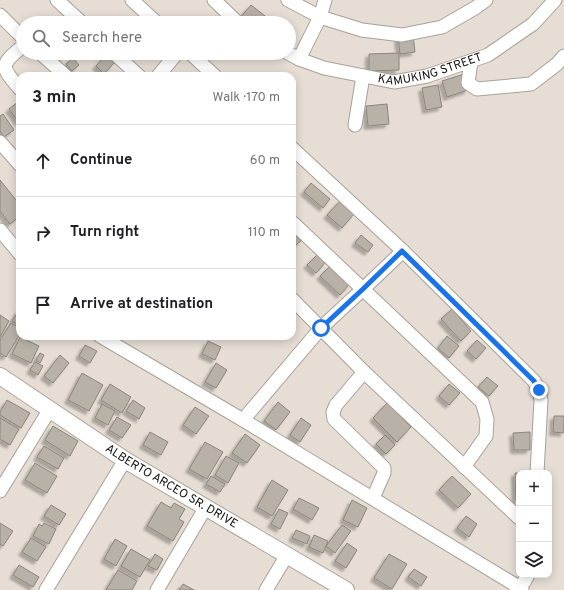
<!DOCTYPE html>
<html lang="en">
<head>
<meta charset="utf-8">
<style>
  body { margin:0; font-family:Overpass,sans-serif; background:#f2f2f2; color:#202124 }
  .controls { position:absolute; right:12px; bottom:12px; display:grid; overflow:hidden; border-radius:8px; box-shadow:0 2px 10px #0003 }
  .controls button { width:36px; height:36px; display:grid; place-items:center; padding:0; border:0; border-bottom:1px solid #e0e0e0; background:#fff; color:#202124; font:20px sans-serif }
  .stop { position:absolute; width:12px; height:12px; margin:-9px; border:3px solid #1a73e8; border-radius:50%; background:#fff }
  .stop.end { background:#1a73e8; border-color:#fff; box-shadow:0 1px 4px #0008 }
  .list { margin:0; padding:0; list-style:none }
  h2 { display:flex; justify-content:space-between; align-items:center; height:52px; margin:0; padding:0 16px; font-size:17px }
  h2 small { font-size:13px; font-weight:400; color:#757577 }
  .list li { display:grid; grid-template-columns:26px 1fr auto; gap:12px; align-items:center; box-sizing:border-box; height:72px; padding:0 16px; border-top:1px solid #e0e0e0 }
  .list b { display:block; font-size:15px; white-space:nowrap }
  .list em { font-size:13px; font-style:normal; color:#757577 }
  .icon { flex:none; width:22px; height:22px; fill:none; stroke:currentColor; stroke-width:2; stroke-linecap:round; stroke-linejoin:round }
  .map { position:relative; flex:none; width:564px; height:590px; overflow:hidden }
  .search { position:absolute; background:#fff; box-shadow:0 2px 10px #0003; left:16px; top:16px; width:280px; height:44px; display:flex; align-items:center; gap:10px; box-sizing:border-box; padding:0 14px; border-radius:22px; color:#757577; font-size:15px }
  .panel { position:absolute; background:#fff; box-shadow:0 2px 10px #0003; left:16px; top:72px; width:280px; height:268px; border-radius:12px }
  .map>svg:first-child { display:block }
</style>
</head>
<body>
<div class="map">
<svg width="564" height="590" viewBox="0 0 564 590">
  <defs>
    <filter id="shadow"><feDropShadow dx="-3.5" dy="3.5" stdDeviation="1" flood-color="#0004"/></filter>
  </defs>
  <rect width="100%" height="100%" fill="#e6ded5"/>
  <g fill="#b7b1a8" stroke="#8b857d" filter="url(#shadow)">
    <polygon points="251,5 274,23 246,23 240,18"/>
    <polygon points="413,35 415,52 400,54 398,37"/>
    <polygon points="53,53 67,53 59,60"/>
    <polygon points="399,53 399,70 369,71 369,54"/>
    <polygon points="106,55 114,63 104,74 96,66"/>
    <polygon points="73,58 79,65 72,71 66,64"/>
    <polygon points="464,74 468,90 447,97 442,81"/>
    <polygon points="438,85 442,107 426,110 422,88"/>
    <polygon points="18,102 20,105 20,124 9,109"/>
    <polygon points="387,104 389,124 368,126 366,106"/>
    <polygon points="3,114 14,130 4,137 0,131 0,116"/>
    <polygon points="0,180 20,205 20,216 10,224 0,211"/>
    <polygon points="311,183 330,199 323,208 304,192"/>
    <polygon points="340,201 354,214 342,228 327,215"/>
    <polygon points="292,230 301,241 292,248"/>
    <polygon points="361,235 373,245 368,252 355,243"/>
    <polygon points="318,254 326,262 316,273 307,265"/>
    <polygon points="330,266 349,285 340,295 320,276"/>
    <polygon points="20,309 20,326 12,321"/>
    <polygon points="452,309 471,331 461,341 441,319"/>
    <polygon points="0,315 9,321 0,337"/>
    <polygon points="11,323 20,328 20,334 6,357 0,353 0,340"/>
    <polygon points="447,336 459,346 449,358 438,348"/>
    <polygon points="20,337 39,346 31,363 12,354"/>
    <polygon points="477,340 486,348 476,359 467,351"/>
    <polygon points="208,341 221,347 215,360 202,354"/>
    <polygon points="85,345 97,351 90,363 79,356"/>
    <polygon points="40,353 44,355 40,363 36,360"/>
    <polygon points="60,355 69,363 53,383 44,376"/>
    <polygon points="35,362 43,366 38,375 30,370"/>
    <polygon points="216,363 227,370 216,388 205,382"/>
    <polygon points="82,373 103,385 89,411 68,400"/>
    <polygon points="487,377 498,386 489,396 478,387"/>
    <polygon points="110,384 131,397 122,413 101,400"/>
    <polygon points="449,384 460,393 449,405 439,396"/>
    <polygon points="7,400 30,413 21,428 0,415 0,412"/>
    <polygon points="133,400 145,408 139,419 126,411"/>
    <polygon points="278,402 290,412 276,430 264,421"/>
    <polygon points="387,403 411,427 397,442 373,418"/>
    <polygon points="102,404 115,411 108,425 95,418"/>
    <polygon points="195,407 209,416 196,434 183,425"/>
    <polygon points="554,416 564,416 564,433 553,432"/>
    <polygon points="117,417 131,425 122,438 109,430"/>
    <polygon points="0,418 19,429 10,445 0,439"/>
    <polygon points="301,418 311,425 300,442 290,435"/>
    <polygon points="53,426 78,441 70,456 45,440"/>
    <polygon points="150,432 168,442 161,455 143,445"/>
    <polygon points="530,432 530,450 514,450 513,433"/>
    <polygon points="245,434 260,445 247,463 232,453"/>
    <polygon points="385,435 395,445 386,454 376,444"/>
    <polygon points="205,442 223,452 207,479 189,469"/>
    <polygon points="44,446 64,458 58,469 37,457"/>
    <polygon points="226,456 239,463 228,483 215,475"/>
    <polygon points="35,463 57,476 47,493 25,480"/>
    <polygon points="515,473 530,473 519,473 519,501 516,501"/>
    <polygon points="211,476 225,484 220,492 206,484"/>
    <polygon points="452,476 471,494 458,508 439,490"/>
    <polygon points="272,480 288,490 272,516 257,507"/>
    <polygon points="299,498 319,508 312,520 293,509"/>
    <polygon points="352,500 367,508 358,527 343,520"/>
    <polygon points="161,502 171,508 174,503 185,509 179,519 184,522 173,541 147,526"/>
    <polygon points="51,505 66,514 59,525 44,516"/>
    <polygon points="279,509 288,513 280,529 271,524"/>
    <polygon points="466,516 477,524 469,537 457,528"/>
    <polygon points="0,523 13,531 3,546 0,544"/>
    <polygon points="44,523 56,529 49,544 33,536 39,524 42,526"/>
    <polygon points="342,525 351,531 335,553 326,546"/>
    <polygon points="296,530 310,536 307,544 292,538"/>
    <polygon points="314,535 328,541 323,553 309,547"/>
    <polygon points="31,538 46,547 37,561 22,552"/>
    <polygon points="115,539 127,546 116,566 104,559"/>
    <polygon points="347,543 357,550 346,568 335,561"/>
    <polygon points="131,549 150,560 140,577 121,566"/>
    <polygon points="155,554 163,559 157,570 148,566"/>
    <polygon points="389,554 407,564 392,589 374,578"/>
    <polygon points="19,565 39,577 33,587 13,575"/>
    <polygon points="414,569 427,577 421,586 408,577"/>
    <polygon points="118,570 137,581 132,590 106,590"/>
    <polygon points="183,584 194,590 179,590"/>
  </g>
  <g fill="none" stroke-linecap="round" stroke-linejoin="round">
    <defs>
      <g id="minor">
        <polyline points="57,0 82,23"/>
        <polyline points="132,0 157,23"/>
        <polyline points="214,0 238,23"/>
        <polyline points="288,0 320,17 362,30 402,35 442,27 475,8 486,0"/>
        <polyline points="0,15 23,38"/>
        <polyline points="40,53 66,76"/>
        <polyline points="114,53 139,76"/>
        <polyline points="190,53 215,76"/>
        <path id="s1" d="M288,53L299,59L324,68L394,82L427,76L488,55L533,24L555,0"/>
        <polyline points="299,59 320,17 325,0"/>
        <polyline points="471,61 468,83 477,89 531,84 557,64 564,56"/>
        <polyline points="158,76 177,53"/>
        <path d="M20,89C0,66 0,65 23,46"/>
        <polyline points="355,125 363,76"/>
        <polyline points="0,142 20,165"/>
        <polyline points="292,148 403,251 534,381 539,390 541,400 537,473"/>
        <polyline points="292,222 482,402 487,419 486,436 464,467"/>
        <polyline points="0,230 20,254"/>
        <polyline points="292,299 364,372 519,518"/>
        <polyline points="100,336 243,420 522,589"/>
        <polyline points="364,372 336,405 333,412 334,419 384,468 384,473 373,498"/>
        <polyline points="243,420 321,328 363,289 403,251"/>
        <polyline points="0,491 50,409"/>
        <polyline points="46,590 125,460"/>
        <polyline points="157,590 206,507"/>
        <polyline points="266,590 287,555"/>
        <polyline points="516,590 524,582 528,575"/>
      </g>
      <g id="tertiary">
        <path id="s2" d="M0,376L125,460L346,590"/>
      </g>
    </defs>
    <use href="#minor" stroke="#a9a199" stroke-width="15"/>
    <use href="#tertiary" stroke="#a9a199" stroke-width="18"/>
    <use href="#minor" stroke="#fff" stroke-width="13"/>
    <use href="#tertiary" stroke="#fff" stroke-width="16"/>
  </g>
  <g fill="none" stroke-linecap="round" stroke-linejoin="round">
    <polyline stroke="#1a73e8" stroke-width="5" points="321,328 363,289 402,251 534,381 539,390"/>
  </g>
  <g text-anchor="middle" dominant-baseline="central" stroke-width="4" stroke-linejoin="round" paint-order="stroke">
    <g font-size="12" fill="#14120f" stroke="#f3ebe2">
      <text stroke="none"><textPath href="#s1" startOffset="148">KAMUKING STREET</textPath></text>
      <text stroke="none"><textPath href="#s2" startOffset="204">ALBERTO ARCEO SR. DRIVE</textPath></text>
    </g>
  </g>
</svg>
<div class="controls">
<button>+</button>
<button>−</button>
<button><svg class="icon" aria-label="layers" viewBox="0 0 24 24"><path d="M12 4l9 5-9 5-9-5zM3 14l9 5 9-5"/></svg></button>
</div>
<div class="stop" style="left:321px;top:328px"></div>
<div class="stop end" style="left:539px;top:390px"></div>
<div class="search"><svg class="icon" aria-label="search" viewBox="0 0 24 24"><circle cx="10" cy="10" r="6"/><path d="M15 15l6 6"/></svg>Search here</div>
<section class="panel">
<h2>3 min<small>Walk · 170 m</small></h2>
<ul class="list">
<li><svg class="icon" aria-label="ahead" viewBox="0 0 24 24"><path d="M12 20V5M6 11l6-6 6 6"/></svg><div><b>Continue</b></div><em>60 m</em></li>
<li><svg class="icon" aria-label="right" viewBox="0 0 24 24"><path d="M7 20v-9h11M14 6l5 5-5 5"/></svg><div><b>Turn right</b></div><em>110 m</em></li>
<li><svg class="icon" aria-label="arrive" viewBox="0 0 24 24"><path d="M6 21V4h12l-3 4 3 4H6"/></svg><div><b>Arrive at destination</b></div></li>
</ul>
</section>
</div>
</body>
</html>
